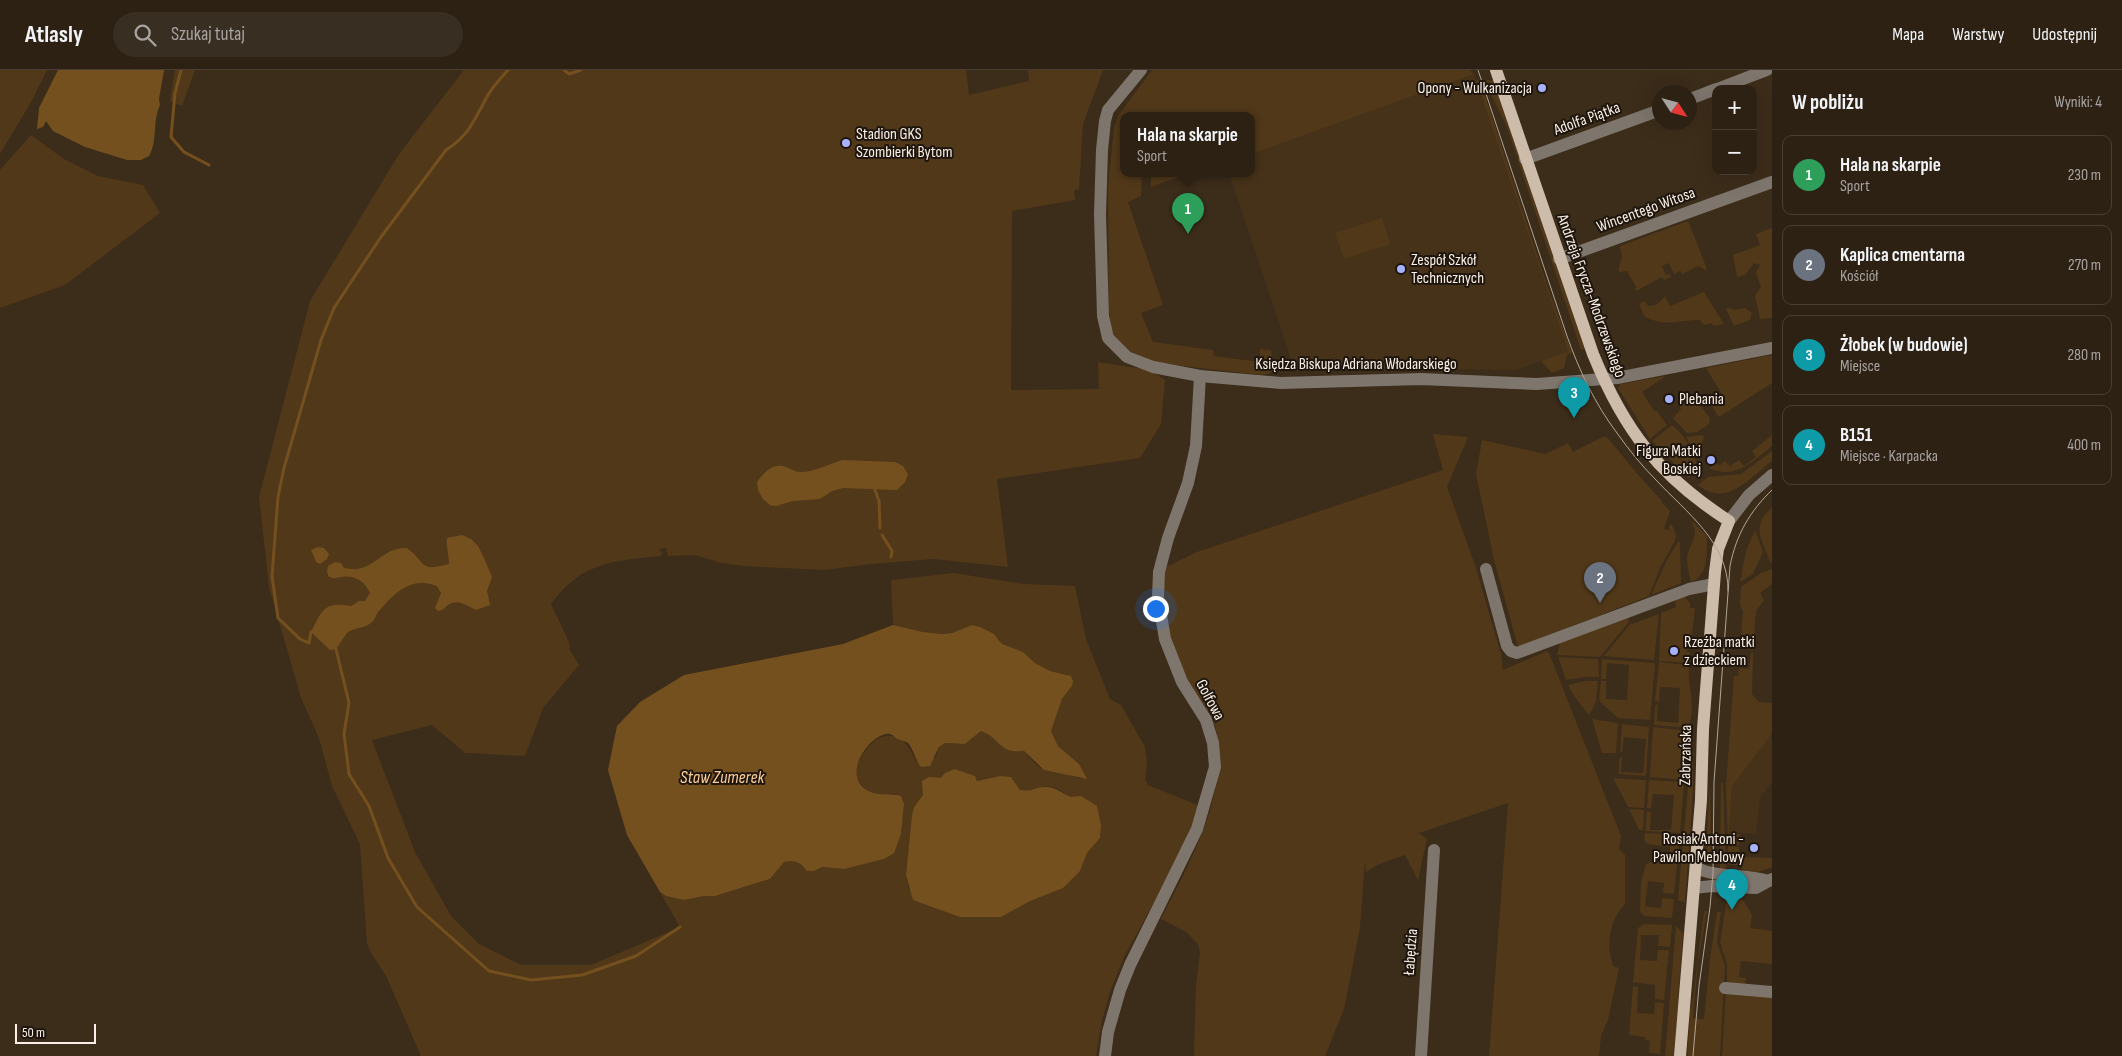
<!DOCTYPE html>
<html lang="pl">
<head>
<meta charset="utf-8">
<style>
  body { margin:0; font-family:"Sofia Sans Condensed",sans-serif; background:#392e22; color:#f1f3f6 }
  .controls { position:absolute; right:15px; top:15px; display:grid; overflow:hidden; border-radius:10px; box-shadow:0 5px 20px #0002 }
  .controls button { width:45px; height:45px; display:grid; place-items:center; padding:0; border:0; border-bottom:1px solid #483e34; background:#2d2114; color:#f1f3f6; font:25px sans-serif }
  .compass { position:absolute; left:1652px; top:15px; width:45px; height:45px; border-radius:50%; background:#2d2114; box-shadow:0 5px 20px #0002; rotate:126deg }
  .scale { position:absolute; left:15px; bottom:12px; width:81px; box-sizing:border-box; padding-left:5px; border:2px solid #faefe4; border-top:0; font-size:14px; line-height:18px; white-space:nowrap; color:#faefe4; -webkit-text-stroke:4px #1e160e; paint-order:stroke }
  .you { position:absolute; left:1155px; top:538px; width:18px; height:18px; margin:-12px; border:4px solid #fff; border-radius:50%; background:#1a73e8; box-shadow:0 0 0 8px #1a73e833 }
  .badge { display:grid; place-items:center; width:32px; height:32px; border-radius:50%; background:#8c9099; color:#fff; font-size:16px; font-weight:700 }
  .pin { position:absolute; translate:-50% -41px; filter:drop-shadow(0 1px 2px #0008) }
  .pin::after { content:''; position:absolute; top:26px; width:18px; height:15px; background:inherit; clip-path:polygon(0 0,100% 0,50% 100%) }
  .popup { position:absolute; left:1120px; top:42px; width:135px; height:65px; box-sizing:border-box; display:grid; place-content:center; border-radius:10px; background:#2d2114; filter:drop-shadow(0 1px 4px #0005); font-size:16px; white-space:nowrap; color:#a7a3a0 }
  .popup b { font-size:19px; color:#f1f3f6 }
  .popup::after { content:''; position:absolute; left:50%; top:100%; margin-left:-10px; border:10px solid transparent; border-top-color:#2d2114 }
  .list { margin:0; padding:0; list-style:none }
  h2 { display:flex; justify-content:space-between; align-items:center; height:65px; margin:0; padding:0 20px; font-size:21px }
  h2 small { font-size:16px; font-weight:400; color:#a7a3a0 }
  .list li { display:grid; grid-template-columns:32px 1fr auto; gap:15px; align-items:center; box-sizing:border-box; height:80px; margin:0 10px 10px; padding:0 10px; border:1px solid #483e34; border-radius:10px }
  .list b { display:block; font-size:19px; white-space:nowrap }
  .list p { margin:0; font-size:16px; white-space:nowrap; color:#a7a3a0 }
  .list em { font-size:16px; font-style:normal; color:#a7a3a0 }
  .icon { flex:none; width:28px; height:28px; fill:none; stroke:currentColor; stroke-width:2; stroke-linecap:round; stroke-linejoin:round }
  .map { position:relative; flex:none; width:1772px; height:986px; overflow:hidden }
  header { display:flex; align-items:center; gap:30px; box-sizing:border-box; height:70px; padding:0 25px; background:#2d2114; border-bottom:1px solid #483e34 }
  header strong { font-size:24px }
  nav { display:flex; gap:28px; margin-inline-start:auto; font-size:18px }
  .search { width:350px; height:45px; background:#392e22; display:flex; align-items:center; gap:12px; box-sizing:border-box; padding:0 18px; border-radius:28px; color:#a7a3a0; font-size:19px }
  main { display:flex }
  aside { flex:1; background:#2d2114 }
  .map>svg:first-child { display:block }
</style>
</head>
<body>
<header>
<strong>Atlasly</strong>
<div class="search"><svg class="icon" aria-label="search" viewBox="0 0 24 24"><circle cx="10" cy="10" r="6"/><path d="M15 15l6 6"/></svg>Szukaj tutaj</div>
<nav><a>Mapa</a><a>Warstwy</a><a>Udostępnij</a></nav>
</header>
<main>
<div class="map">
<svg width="1772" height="986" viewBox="0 0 1772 986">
  <rect width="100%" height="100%" fill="#3c2c1a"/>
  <g fill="#463219">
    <polygon points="1474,4 1568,281 1516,300 1422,299 1295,301 1229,103 1252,103 1252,84"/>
    <polygon points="1770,666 1772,667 1772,712 1760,728 1756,764 1729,762 1732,716"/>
  </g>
  <g fill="#513819" fill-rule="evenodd">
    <polygon points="0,0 47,0 30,34 0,84"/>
    <polygon points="175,0 195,0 182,36 170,31"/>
    <path d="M464,0H966L969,25L1029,11L1028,0H1103L1083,54L1079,119L1074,121L1075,130L1012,141L1011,320L1099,319L1098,292L1149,300L1165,310L1161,354L1140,388L997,409L1008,497L934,489L871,494L824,500L744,496L721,493L695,485L668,486L666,478L659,479L663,484L660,486C612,491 582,492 551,534L569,572L570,580L579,595L543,638L525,686L465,683L432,655L372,670L415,782L451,846L479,874L521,895H591L680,857L660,822L666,826L684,830L704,826H715L770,809L784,792L795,791L814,801L822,797L844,799L884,789L901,764L904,734L895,724C889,724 881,726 875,724C865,721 854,709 856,698C857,692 862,686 865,681C885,655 906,664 916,692L936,687L939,677L945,673L965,674L981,661C1002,669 998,684 1024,681C1029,687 1038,698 1045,700C1057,703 1069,704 1081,709L1079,694L1058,676L1051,661L1062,629L1072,616L1068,605L1050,601L1035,593L1023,582L1001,574L999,569L980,557L972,555L952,563L942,564L923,562L893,555L891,510L953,503L1025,514L1075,516L1086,569L1110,629L1121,635L1145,677L1147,693L1145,709L1148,715L1200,736L1186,774L1124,887L1110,922L1102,951L1096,986H421L386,906L371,883L367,874L360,774L332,716L319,668L301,628L269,517L259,427L310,231L399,84ZM955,699L975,706L977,711L1000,706L1011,708L1020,720C1032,722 1033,718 1043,717C1068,712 1088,751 1100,768L1087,783L1080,801L1001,847L909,819L906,805L914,737L936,709L941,708Z"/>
    <polygon points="1152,0 1470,0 1474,4 1252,84 1252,45 1124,45 1124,103 1142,103 1141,126 1128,132 1163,235 1141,243 1153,272 1213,280 1214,286 1260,292 1260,279 1271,280 1274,300 1270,303 1262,305 1156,293 1131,282 1116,270 1111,257 1109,241 1108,116 1114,58 1118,46"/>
    <polygon points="1476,10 1480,10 1547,215 1572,283 1567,285 1564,298 1552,303 1541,291 1568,281"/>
    <polygon points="1484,10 1493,10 1585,279 1581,280 1507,57"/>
    <polygon points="31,65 64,89 98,106 143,115 160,143 65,215 0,238 0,100"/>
    <polygon points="1151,103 1190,103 1151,117"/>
    <polygon points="1382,148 1390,174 1344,189 1335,163"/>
    <polygon points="1688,151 1707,199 1705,200 1698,196 1682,204 1680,201 1674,204 1669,193 1662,196 1666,205 1670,204 1671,207 1664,210 1662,207 1638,220 1635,220 1636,217 1627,201 1620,202 1618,200 1622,187 1620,176"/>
    <polygon points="1772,158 1772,248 1760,249 1755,226 1761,217 1756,202 1760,195 1754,193 1745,205 1737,207 1733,185 1760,175 1756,164"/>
    <path d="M1704,222L1724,254L1713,256L1712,253L1704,255L1700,250C1677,250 1666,258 1644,246L1639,234L1644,231L1648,236C1657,236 1660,232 1665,226L1670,236Z"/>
    <polygon points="1729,238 1734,240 1745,238 1752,243 1750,250 1734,256 1726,239"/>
    <polygon points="1772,285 1772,313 1719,347 1710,334 1723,326 1706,298"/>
    <polygon points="1666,306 1642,322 1654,341 1656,340 1667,355 1650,369 1618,318 1621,314"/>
    <polygon points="1698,324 1700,327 1696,330 1710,348 1709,354 1697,362 1687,363 1673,348 1681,339 1680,337"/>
    <path d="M1672,355C1681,362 1696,381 1696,393C1696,399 1692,403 1689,408L1652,371Z"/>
    <path d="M1433,364L1468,367L1447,417L1476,498L1501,584L1503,600L1547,581L1549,583L1621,766L1619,779L1625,785V834C1609,850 1606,876 1613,896L1619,898L1608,950L1601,966L1599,986H1489L1508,733L1419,763L1427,769L1418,810L1405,785L1377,795L1366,802L1365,791L1360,858L1344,939L1325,986H1194L1196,915L1200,882L1198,874L1186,862L1161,849C1187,798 1224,733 1218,675C1217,669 1217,662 1215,656C1208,638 1196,624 1186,607C1164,568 1164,542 1164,498L1197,482L1443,400Z"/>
    <polygon points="1702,365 1704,367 1697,387 1686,367"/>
    <path d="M1772,365V376C1752,392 1735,410 1709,398L1716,394L1720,395L1725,391L1730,396L1739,390L1744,396L1756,387L1752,381Z"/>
    <polygon points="1603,367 1607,367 1640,407 1662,431 1662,433 1670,441 1664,459 1669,460 1670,454 1672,455 1676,465 1675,471 1660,498 1649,526 1518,577 1494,490 1476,404 1482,370 1545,384 1568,373 1573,382"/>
    <path d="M1772,381V391C1748,409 1727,438 1698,415L1708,407L1741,404Z"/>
    <path d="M1772,437V492L1770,493C1762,467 1750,459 1772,437Z"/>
    <path d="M1693,452L1707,466C1706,483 1710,505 1691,512C1689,504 1687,496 1687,488C1688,476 1700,465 1692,454Z"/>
    <polygon points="1755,460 1763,481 1762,484 1753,504 1740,512 1746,481"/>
    <polygon points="1678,472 1680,472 1681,513 1651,525 1667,490"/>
    <polygon points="1772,499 1772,514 1760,523 1764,530 1756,541 1753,580 1740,578 1743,541 1740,535 1741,517 1761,503"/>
    <polygon points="1684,526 1690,533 1690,538 1695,538 1691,574 1688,574 1687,582 1690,582 1689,593 1659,591 1661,543 1676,537 1675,532 1677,528"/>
    <polygon points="1659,544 1654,590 1604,586 1631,553 1632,554"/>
    <polygon points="1628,547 1629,552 1600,587 1557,585 1560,573"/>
    <polygon points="1751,583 1753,583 1752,624 1759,632 1772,633 1772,664 1732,716 1729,763 1740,764 1739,775 1728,774 1726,716 1734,606 1738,606 1739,598 1749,599"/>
    <polygon points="1558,587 1598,589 1599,607 1585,607 1566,610"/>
    <polygon points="1602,589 1655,593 1650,650 1618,648 1601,633 1599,630 1601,611 1606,611 1606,629 1627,630 1629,595 1607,593 1606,609 1601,609"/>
    <path d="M1659,592L1689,595C1687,615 1697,638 1688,658L1654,655L1655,636L1658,634L1657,651L1678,653L1680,618L1660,617L1659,632L1655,631Z"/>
    <polygon points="1585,611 1598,611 1596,632 1589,645 1574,626 1568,615"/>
    <polygon points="1592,649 1618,653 1616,683 1602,683"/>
    <polygon points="1622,654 1649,657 1646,706 1619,704 1619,689 1622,687 1621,702 1643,703 1646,669 1624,667 1622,682 1620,681"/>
    <polygon points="1653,657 1689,661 1685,710 1650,707"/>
    <polygon points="1693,662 1693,720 1685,832 1679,831 1678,829"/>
    <polygon points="1613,708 1646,710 1644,738 1628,737"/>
    <polygon points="1710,709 1711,793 1706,783"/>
    <polygon points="1649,710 1684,712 1680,763 1645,761 1647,741 1651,742 1650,760 1671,760 1674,725 1653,724 1651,738 1647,738"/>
    <polygon points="1721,713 1723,713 1726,799 1720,798"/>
    <polygon points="1629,739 1644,740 1643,760 1639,760"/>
    <polygon points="1645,763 1680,765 1674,824 1663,823 1664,813 1648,811 1645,836 1661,838 1662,828 1674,829 1672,848 1644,846 1640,841 1641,812 1646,794 1650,792 1669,794 1670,777 1648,774 1644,770"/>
    <polygon points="1728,776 1739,777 1740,796 1728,794"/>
    <polygon points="1743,787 1772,788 1772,797 1758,802 1742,801"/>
    <polygon points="1727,828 1743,830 1752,845 1750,858 1772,861 1772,894 1741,891 1739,907 1746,908 1745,915 1727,914 1727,894 1720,872"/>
    <polygon points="1704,841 1707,841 1698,893 1693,948 1704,949 1710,889 1717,842 1721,842 1717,871 1725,896 1720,986 1687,986 1690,941 1693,928"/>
    <polygon points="1644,854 1672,855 1670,877 1658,876 1659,865 1641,865 1640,890 1657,891 1658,880 1669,880 1664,930 1655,929 1655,915 1633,912 1638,858"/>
    <polygon points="1676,856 1683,863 1674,986 1665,986"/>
    <polygon points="1633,916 1638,917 1637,943 1654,944 1655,932 1664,933 1660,984 1649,983 1650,971 1645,970 1645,967 1629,965"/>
    <polygon points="1726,920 1772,925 1772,986 1722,986"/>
  </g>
  <g fill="#75501f">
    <path d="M58,0H164L159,29L160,35C152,52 158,71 149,86L141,90H127L85,77L53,61L46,51L43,57L37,59L39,38Z"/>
    <path d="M842,390L895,392L903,396L908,404L905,412L897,420L843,418L832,421L820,429L793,431L776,436L770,435L763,429L758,420L757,412C763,404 771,394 782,396C789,397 793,402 801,402C814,402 830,394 842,390Z"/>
    <path d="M462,465L471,469L478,476L484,488L492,507L487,521L490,535L476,540C467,536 458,528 448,535C444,538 444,540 438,541L435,538L441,523L437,516C410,506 395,523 378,542C376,545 375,550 372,552C365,559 354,557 347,563C343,568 340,574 336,579L330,580L311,562C322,540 324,531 351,536L359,531H365L370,523C365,511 354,505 341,507C335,508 334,509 329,507L327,502L328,496L335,492L341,493L344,498C374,505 381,476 407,478C428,494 418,502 449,494C449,484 446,477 447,468Z"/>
    <polygon points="318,477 324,478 329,484 327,489 320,494 316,492 311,480"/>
    <path d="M893,555L923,562L942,564L952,563L972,555L980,557L994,564L1002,574L1023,582L1035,593L1050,601L1071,606L1073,611L1072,616L1062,629L1051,661L1058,676L1079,694L1087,709L1044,700L1024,681C998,684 1002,669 981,661L965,674L945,673L939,677L930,696L921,697C915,690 914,680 908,673C905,671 900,670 897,669C895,667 893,665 890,664C874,661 842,700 864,718C876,728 888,722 901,726L904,734L901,764L894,783L884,789L844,799L822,797L814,801H807C800,792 796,790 784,792L770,809L715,826H704L684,830L666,826L660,822L627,765L608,700L617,656L640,632L684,605L843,574Z"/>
    <path d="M955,699L975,706L977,711L1000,706L1011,707L1020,720C1034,722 1034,717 1044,717C1055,716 1062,723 1071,727L1081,726L1097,736L1101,755L1100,768L1087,783L1080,801L1063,818L1030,831L1001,847H960L913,830L906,805L912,746L914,737L923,725L922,711L929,707L941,708L945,703Z"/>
  </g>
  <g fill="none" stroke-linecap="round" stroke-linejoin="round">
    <g stroke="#75501f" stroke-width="3">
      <polyline points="181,0 175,23 171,67 184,82 209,95"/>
      <polyline points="564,0 569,4 581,0"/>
      <polyline points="875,420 879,431 880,458"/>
      <polyline points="882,465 892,481 891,487"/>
      <path d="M311,562L309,573L300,569L278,548L272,506L278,427L284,398L321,270L334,238L353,209L381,167L446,80C470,65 475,48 488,25C493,16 501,8 508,0"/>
      <polyline points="336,579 349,633 344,664 349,704 369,736 388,788 417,837 489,901 531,910 582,905 636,886 680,857"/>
    </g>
    <g stroke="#7e766d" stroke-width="12">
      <polyline points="1141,0 1108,40 1105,51 1102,80 1100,144 1103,246 1108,268 1127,287 1153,297 1200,306 1281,313 1421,309 1537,314 1617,308 1772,278"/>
      <polyline points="1717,19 1767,0"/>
      <polyline points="1690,29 1716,19"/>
      <polyline points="1525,89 1660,40"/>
      <polyline points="1559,189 1772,112"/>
      <polyline points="1729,451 1749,425 1772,405"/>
      <polyline points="1486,499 1507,576 1511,581 1517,583 1689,519 1714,514"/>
      <path d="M1696,798C1719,808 1745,804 1769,811"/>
      <polyline points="1694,818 1712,816 1756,818 1772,809"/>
      <polyline points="1725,918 1772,922"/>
      <polyline points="1105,986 1108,962 1120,920 1130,895 1197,759 1215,697 1213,673 1206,650 1182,612 1165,569 1158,527 1159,502 1168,468 1188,413 1196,376 1200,306"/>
      <polyline points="1421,986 1434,780"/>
    </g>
    <path stroke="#cdbca9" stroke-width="12" d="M1496,0L1593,284C1624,360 1659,406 1729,451L1718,479L1715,502L1703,659L1701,730L1680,986"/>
    <g stroke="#b2a598" stroke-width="1">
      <path d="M1478,0L1567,266C1579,300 1595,334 1617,363C1629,380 1642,396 1656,410C1686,442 1729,473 1728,521"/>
      <path d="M1693,986L1699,916L1710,837L1713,803L1714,712L1730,496C1736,465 1750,441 1772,420"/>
    </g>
  </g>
  <g fill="#a7b1fc" stroke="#1e160e" stroke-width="2">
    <circle cx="1542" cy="18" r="5"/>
    <circle cx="846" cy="73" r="5"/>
    <circle cx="1401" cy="199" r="5"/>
    <circle cx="1669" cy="329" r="5"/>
    <circle cx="1711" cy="390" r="5"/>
    <circle cx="1674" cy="581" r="5"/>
    <circle cx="1754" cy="778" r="5"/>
  </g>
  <g text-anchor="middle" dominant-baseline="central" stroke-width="4" stroke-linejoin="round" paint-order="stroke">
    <g font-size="16" fill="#faefe4" stroke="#1e160e" text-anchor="start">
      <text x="1532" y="18" text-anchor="end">Opony - Wulkanizacja</text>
      <text x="856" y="64">Stadion GKS<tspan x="856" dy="18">Szombierki Bytom</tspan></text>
      <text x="1411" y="190">Zespół Szkół<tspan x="1411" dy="18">Technicznych</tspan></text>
      <text x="1679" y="329">Plebania</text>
      <text x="1701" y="381" text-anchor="end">Figura Matki<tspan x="1701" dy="18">Boskiej</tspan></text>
      <text x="1684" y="572">Rzeźba matki<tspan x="1684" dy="18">z dzieckiem</tspan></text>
      <text x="1744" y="769" text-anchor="end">Rosiak Antoni -<tspan x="1744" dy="18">Pawilon Meblowy</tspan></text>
    </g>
    <g font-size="16" fill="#faefe4" stroke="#1e160e">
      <text transform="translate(1587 49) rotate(-20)">Adolfa Piątka</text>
      <text transform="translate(1646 140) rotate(-20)">Wincentego Witosa</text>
      <text transform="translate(1591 226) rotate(70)">Andrzeja Frycza-Modrzewskiego</text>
      <text x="1356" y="294">Księdza Biskupa Adriana Włodarskiego</text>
      <text transform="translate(1210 630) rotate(62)">Golfowa</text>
      <text transform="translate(1686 685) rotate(-89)">Zabrzańska</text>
      <text transform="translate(1411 882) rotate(-86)">Łabędzia</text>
    </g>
    <g font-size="18" font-style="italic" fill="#fdcd96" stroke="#1e160e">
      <text x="722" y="707">Staw Zumerek</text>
    </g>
  </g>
</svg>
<div class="controls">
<button>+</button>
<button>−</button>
</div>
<svg class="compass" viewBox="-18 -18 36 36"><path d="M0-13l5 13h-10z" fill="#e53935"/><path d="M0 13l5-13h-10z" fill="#a7a3a0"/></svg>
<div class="scale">50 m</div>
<div class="you"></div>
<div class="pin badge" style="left:1188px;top:164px;background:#2e9e5b">1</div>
<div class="popup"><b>Hala na skarpie</b>Sport</div>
<div class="pin badge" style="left:1600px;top:533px;background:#6b7280">2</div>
<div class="pin badge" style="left:1574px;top:348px;background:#0f9aa8">3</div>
<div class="pin badge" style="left:1732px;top:840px;background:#0f9aa8">4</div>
</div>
<aside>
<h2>W pobliżu<small>Wyniki: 4</small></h2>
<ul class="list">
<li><span class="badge" style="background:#2e9e5b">1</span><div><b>Hala na skarpie</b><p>Sport</p></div><em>230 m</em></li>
<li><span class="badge" style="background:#6b7280">2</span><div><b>Kaplica cmentarna</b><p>Kościół</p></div><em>270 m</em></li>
<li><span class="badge" style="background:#0f9aa8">3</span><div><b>Żłobek (w budowie)</b><p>Miejsce</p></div><em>280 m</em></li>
<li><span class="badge" style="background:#0f9aa8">4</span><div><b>B151</b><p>Miejsce · Karpacka</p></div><em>400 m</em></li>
</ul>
</aside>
</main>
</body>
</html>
